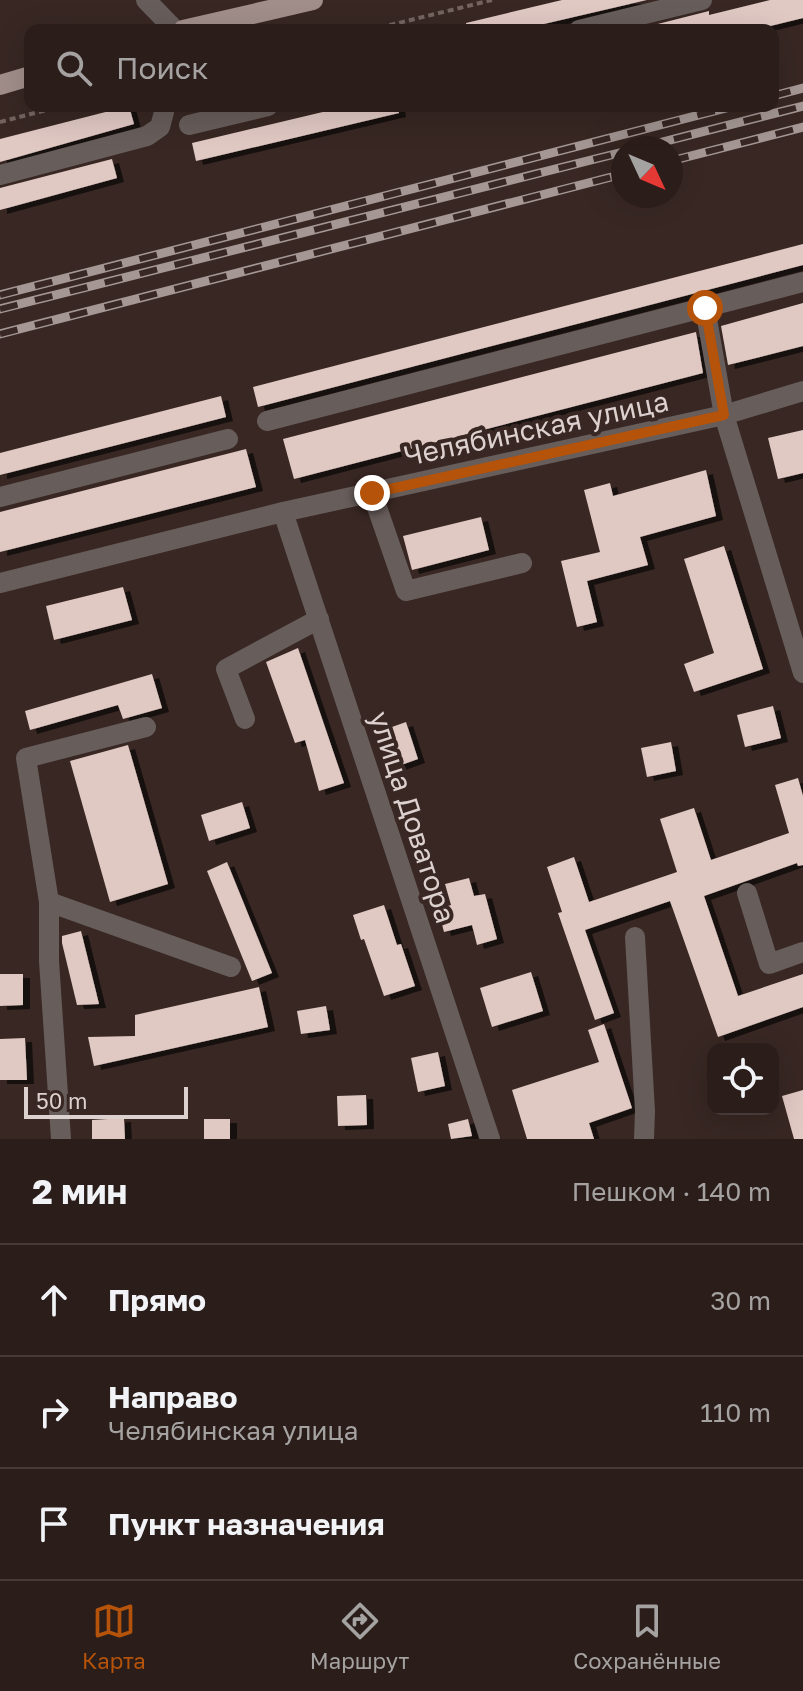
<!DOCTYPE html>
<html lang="ru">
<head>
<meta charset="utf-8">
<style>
  body { margin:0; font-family:"Golos Text",sans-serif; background:#322623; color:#f1f3f6 }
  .controls { position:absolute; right:24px; bottom:24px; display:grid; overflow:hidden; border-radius:16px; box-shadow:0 8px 32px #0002 }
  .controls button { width:72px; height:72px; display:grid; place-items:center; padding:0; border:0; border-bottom:2px solid #463b39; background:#2a1d1a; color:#f1f3f6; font:40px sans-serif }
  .compass { position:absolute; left:611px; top:136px; width:72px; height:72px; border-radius:50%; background:#2a1d1a; box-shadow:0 8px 32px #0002; rotate:134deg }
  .scale { position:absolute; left:24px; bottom:20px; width:164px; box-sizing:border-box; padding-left:8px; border:4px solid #ddd1cf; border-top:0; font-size:22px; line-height:28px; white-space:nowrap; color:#ddd1cf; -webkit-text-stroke:6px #382723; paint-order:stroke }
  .stop { position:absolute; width:24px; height:24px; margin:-18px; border:6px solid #b45309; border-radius:50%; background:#fff }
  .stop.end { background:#b45309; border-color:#fff; box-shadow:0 2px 8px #0008 }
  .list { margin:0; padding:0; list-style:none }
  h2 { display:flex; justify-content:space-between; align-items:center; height:104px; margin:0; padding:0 32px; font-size:34px }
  h2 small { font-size:26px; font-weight:400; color:#a5a2a2 }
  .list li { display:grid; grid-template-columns:52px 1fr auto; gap:24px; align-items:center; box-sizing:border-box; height:112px; padding:0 32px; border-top:2px solid #463b39 }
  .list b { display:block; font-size:30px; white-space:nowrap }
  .list p { margin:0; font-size:26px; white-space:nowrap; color:#a5a2a2 }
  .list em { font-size:26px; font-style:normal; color:#a5a2a2 }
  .icon { flex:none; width:44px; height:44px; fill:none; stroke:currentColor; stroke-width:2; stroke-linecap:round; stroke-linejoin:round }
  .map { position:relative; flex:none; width:803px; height:1139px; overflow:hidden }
  .search { position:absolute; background:#2a1d1a; box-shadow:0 8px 32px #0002; left:24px; right:24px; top:24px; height:88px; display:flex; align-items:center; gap:20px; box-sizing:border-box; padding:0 28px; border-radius:16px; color:#a5a2a2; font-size:30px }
  .sheet { height:440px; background:#2a1d1a }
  nav { display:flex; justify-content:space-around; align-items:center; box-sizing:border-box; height:112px; border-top:2px solid #463b39; background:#2a1d1a; font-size:22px; color:#a5a2a2 }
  nav a { display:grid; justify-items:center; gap:4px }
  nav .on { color:#b45309 }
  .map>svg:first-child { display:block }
</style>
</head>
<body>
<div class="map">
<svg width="803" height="1139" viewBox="0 0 803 1139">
  <defs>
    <filter id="shadow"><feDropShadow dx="7" dy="4" stdDeviation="0" flood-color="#0009"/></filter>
  </defs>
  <rect width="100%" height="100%" fill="#382723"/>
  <g fill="#e0c8c3" filter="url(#shadow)">
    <polygon points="562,0 647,0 518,30 467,30 466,23"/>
    <polygon points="770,0 803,0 803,18 754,30 634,30 709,11 709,15"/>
    <polygon points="129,106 134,124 0,162 0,139"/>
    <polygon points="348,106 398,106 399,113 196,161 192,143"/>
    <polygon points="112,159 117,178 0,210 0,188"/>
    <polygon points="803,244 803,265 258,407 253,387"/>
    <polygon points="803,303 803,346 728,365 721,326"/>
    <polygon points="696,332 703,373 294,479 283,439"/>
    <polygon points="221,396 226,417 0,475 0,453"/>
    <polygon points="803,430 803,473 778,479 768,438"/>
    <polygon points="246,449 256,487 0,552 0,512"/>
    <polygon points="706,470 716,516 640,537 648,565 587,581 597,622 577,627 561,561 600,552 584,490 610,483 613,496"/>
    <polygon points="481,517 489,550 412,570 403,536"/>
    <polygon points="724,546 763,669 694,692 684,664 714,653 684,559"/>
    <polygon points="123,587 132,620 54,640 46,606"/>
    <polygon points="298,648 344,783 319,791 305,740 295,743 266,662"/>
    <polygon points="152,674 162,708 123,719 118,705 30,730 25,711"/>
    <polygon points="773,706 781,738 745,747 737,715"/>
    <polygon points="406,722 418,759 387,770 375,733"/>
    <polygon points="671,742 676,771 647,777 641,748"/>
    <polygon points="128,745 168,884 110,902 70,761"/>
    <polygon points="798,778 803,796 803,865 798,866 797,863 704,896 738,996 803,974 803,1007 718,1037 670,901 585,930 614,1013 595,1020 558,913 562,912 547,867 574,857 589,902 677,872 660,819 694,808 711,860 789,833 775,785"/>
    <polygon points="242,802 250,828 209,841 201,815"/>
    <polygon points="227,862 272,973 252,981 207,871"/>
    <polygon points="469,878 474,896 485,894 497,939 477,945 472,925 444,932 438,909 451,905 445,884"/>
    <polygon points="384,905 397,945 401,944 415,986 384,996 364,939 361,940 353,915"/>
    <polygon points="81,931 99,1004 77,1005 62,943 62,936"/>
    <polygon points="531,972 543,1011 492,1027 480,988"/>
    <polygon points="0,974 23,974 23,1005 0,1006"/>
    <polygon points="259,987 268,1027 94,1066 88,1037 135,1036 135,1015"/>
    <polygon points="326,1006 330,1030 301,1034 297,1011"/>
    <polygon points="604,1024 632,1108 589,1123 594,1139 527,1139 512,1090 599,1062 588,1030"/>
    <polygon points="25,1038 27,1080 0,1080 0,1039"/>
    <polygon points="438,1052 445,1086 418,1092 411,1058"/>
    <polygon points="803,1090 803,1139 794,1139 782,1096"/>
    <polygon points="366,1095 367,1125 338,1126 337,1096"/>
    <polygon points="124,1118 125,1139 92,1139 92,1120"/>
    <rect x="204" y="1119" width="26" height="20"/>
    <polygon points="468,1119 472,1136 451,1139 448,1124"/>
  </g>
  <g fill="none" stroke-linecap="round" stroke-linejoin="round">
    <g stroke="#736460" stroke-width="4" stroke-dasharray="6 4" stroke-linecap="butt">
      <polyline points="370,30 492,0"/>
      <polyline points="0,122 62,106"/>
    </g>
    <g stroke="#675d5b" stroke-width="20">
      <polyline points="146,0 175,30"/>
      <polyline points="579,30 702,0"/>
      <polyline points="189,125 268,106"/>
      <polyline points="0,175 147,136 160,127 164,112 162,106"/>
      <polyline points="705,308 724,415 803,673"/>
      <polyline points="267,421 803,282"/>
      <polyline points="372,493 406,591 522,563"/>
      <polyline points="0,497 228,439"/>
      <polyline points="283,512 490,1139"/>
      <polyline points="0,583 283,512 724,415 803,391"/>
      <polyline points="245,719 226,669 319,619"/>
      <polyline points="747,893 769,964 803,952"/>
      <polyline points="49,902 231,967"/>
      <polyline points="635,937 645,1111 644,1139"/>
      <polyline points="61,1139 49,961 49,902 26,758 146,727"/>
    </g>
    <g stroke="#a18e8a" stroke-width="20">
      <polyline points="183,30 313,0"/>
      <polyline points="0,85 30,76"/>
    </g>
    <defs>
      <g id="rail">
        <polyline points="773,96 803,88"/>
        <polyline points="639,148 803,106"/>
        <polyline points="671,161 803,127"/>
        <polyline points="0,295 734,106"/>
        <polyline points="0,309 623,152"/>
        <polyline points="0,334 623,174"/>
      </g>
    </defs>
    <use href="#rail" stroke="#a49794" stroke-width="9"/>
    <use href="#rail" stroke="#382723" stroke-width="6" stroke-dasharray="18" stroke-linecap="butt"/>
  </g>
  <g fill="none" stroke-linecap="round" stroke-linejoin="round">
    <polyline stroke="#b45309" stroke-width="10" points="372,493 724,415 705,308"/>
  </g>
  <g text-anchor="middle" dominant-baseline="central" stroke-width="8" stroke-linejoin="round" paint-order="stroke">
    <g font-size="28" fill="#ddd1cf" stroke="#382723">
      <text transform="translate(536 428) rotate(-12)">Челябинская улица</text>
      <text transform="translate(413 817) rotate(72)">улица Доватора</text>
    </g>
  </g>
</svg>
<div class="controls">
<button><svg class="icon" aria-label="locate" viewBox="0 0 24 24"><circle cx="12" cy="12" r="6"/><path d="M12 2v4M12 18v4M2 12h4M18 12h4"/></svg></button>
</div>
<svg class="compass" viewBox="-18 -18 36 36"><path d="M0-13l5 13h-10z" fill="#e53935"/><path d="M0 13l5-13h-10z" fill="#a5a2a2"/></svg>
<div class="scale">50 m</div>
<div class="stop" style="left:705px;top:308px"></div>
<div class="stop end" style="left:372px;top:493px"></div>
<div class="search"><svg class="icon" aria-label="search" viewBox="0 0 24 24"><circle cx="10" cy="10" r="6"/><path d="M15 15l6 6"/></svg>Поиск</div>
</div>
<section class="sheet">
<h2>2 мин<small>Пешком · 140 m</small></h2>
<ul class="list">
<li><svg class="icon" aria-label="ahead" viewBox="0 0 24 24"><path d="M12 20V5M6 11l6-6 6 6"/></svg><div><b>Прямо</b></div><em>30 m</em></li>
<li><svg class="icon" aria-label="right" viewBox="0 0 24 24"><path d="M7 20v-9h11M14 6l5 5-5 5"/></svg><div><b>Направо</b><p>Челябинская улица</p></div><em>110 m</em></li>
<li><svg class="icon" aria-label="arrive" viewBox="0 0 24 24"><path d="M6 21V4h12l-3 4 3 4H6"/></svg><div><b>Пункт назначения</b></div></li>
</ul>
</section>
<nav>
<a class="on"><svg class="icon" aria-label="map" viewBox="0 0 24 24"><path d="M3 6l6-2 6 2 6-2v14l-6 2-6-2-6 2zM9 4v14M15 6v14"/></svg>Карта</a>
<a><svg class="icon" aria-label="directions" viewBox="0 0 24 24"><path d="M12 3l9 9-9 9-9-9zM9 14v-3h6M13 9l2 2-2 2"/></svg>Маршрут</a>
<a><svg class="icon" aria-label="saved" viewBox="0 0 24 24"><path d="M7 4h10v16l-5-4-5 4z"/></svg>Сохранённые</a>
</nav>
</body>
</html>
